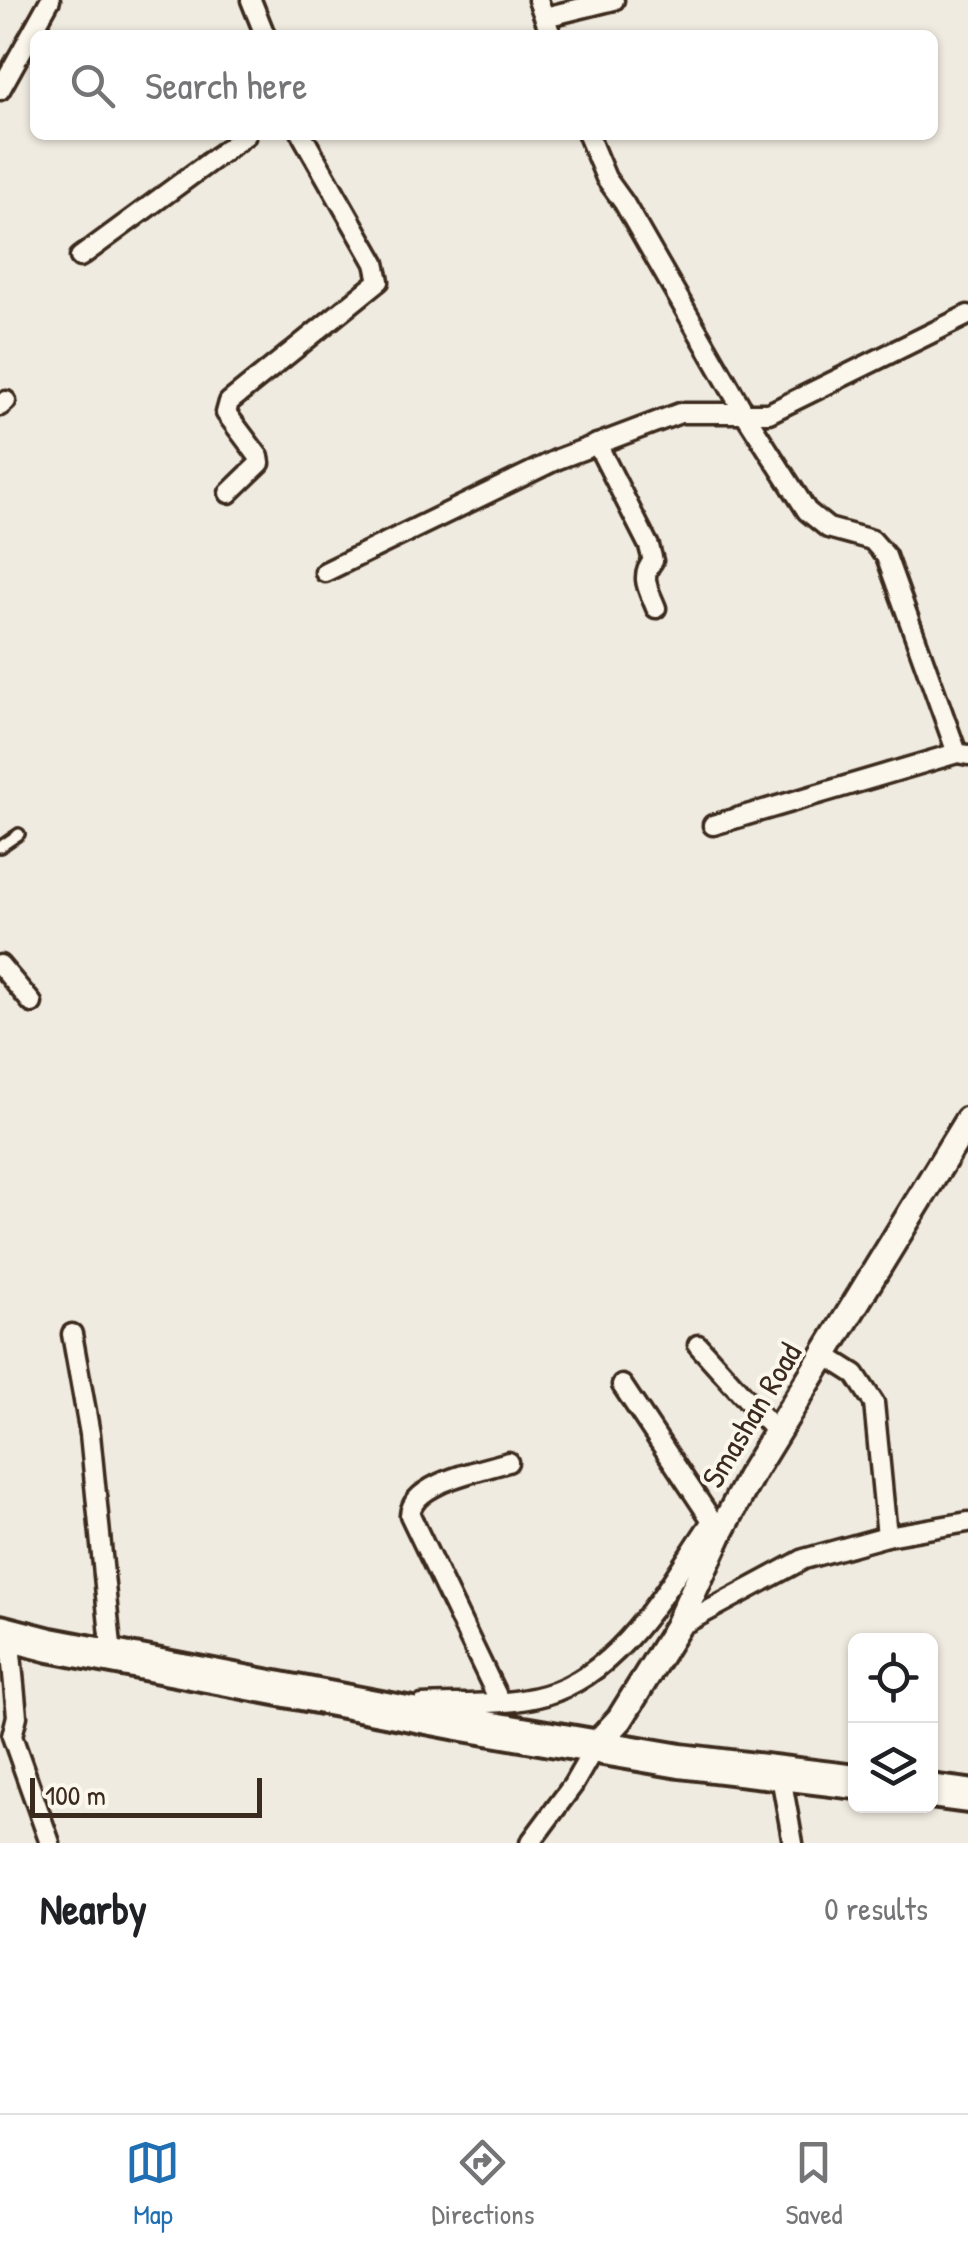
<!DOCTYPE html>
<html lang="en">
<head>
<meta charset="utf-8">
<style>
  body { margin:0; font-family:"Patrick Hand",sans-serif; background:#f6f6f6; color:#202124 }
  .controls { position:absolute; right:30px; bottom:30px; display:grid; overflow:hidden; border-radius:15px; box-shadow:0 2px 8px #0004 }
  .controls button { width:90px; height:90px; display:grid; place-items:center; padding:0; border:0; border-bottom:2px solid #e0e0e0; background:#fff; color:#202124; font:50px sans-serif }
  .scale { position:absolute; left:30px; bottom:25px; width:232px; box-sizing:border-box; padding-left:10px; border:5px solid #3b2a1e; border-top:0; font-size:28px; line-height:35px; white-space:nowrap; color:#3b2a1e; -webkit-text-stroke:8px #fbf7ec; paint-order:stroke }
  .list { margin:0; padding:0; list-style:none }
  h2 { display:flex; justify-content:space-between; align-items:center; height:130px; margin:0; padding:0 40px; font-size:42px }
  h2 small { font-size:32px; font-weight:400; color:#757577 }
  .icon { flex:none; width:55px; height:55px; fill:none; stroke:currentColor; stroke-width:2; stroke-linecap:round; stroke-linejoin:round }
  .map { position:relative; flex:none; width:968px; height:1843px; overflow:hidden }
  .search { position:absolute; background:#fff; box-shadow:0 2px 8px #0004; left:30px; right:30px; top:30px; height:110px; display:flex; align-items:center; gap:25px; box-sizing:border-box; padding:0 35px; border-radius:15px; color:#757577; font-size:38px }
  .sheet { height:270px; background:#fff }
  nav { display:flex; justify-content:space-around; align-items:center; box-sizing:border-box; height:140px; border-top:2px solid #e0e0e0; background:#fff; font-size:28px; color:#757577 }
  nav a { display:grid; justify-items:center; gap:5px }
  nav .on { color:#1f6fb2 }
  .map>svg:first-child { display:block }
</style>
</head>
<body>
<div class="map">
<svg width="968" height="1843" viewBox="0 0 968 1843">
  <rect width="100%" height="100%" fill="#f0ebe0"/>
  <filter id="ink" filterUnits="userSpaceOnUse"><feTurbulence type="fractalNoise" baseFrequency=".01" numOctaves="2"/><feDisplacementMap in="SourceGraphic" scale="20" xChannelSelector="R" yChannelSelector="G"/><feConvolveMatrix kernelMatrix="1 2 1 2 8 2 1 2 1" color-interpolation-filters="sRGB"/></filter>
  <g filter="url(#ink)">
    <g fill="none" stroke-linecap="round" stroke-linejoin="round">
      <defs>
        <polyline id="lane" points="0,847 19,834"/>
        <g id="street">
          <polyline points="251,0 265,35"/>
          <polyline points="538,0 551,35"/>
          <polyline points="545,17 614,0"/>
          <polyline points="0,90 50,0"/>
          <polyline points="588,135 606,178 624,203 745,414 807,511 828,528 872,540 886,556 957,753"/>
          <polyline points="80,257 246,135"/>
          <polyline points="0,406 6,401"/>
          <path d="M597,444L649,546L653,561C639,577 649,590 656,608"/>
          <polyline points="229,493 260,463 259,457 226,413 229,402 379,281 375,263 302,135"/>
          <polyline points="325,572 558,459 680,413 769,413 968,315"/>
          <polyline points="713,825 957,753 968,755"/>
          <polyline points="0,965 32,1003"/>
          <polyline points="72,1334 90,1434 112,1656"/>
          <polyline points="698,1345 777,1433"/>
          <polyline points="825,1355 855,1374 874,1403 887,1536"/>
          <polyline points="622,1385 717,1528"/>
          <polyline points="678,1627 804,1559 887,1536 968,1522"/>
          <polyline points="9,1633 17,1716 12,1736 50,1843"/>
          <path d="M499,1700L410,1515C412,1482 481,1471 508,1462"/>
          <path d="M422,1705C461,1703 507,1706 545,1695C623,1673 669,1583 712,1521"/>
          <polyline points="780,1771 793,1843"/>
          <polyline points="530,1843 573,1785 596,1745"/>
        </g>
        <polyline id="secondary" points="596,1745 620,1719 677,1627 720,1533 753,1471 968,1120"/>
        <g id="highway">
          <polyline points="0,1632 50,1645 464,1724 680,1761 856,1782"/>
          <polyline points="930,1791 968,1796"/>
        </g>
      </defs>
      <use href="#lane" stroke="#3b2a1e" stroke-width="16"/>
      <use href="#street" stroke="#3b2a1e" stroke-width="25"/>
      <use href="#secondary" stroke="#3b2a1e" stroke-width="32"/>
      <use href="#highway" stroke="#3b2a1e" stroke-width="40"/>
      <use href="#lane" stroke="#fbf7ec" stroke-width="9"/>
      <use href="#street" stroke="#fbf7ec" stroke-width="18"/>
      <use href="#secondary" stroke="#fbf7ec" stroke-width="25"/>
      <use href="#highway" stroke="#fbf7ec" stroke-width="32"/>
    </g>
  </g>
  <g text-anchor="middle" dominant-baseline="central" stroke-width="8" stroke-linejoin="round" paint-order="stroke">
    <g font-size="32" fill="#3b2a1e" stroke="#fbf7ec">
      <text transform="translate(751 1415) rotate(-59)">Smashan Road</text>
    </g>
  </g>
</svg>
<div class="controls">
<button><svg class="icon" aria-label="locate" viewBox="0 0 24 24"><circle cx="12" cy="12" r="6"/><path d="M12 2v4M12 18v4M2 12h4M18 12h4"/></svg></button>
<button><svg class="icon" aria-label="layers" viewBox="0 0 24 24"><path d="M12 4l9 5-9 5-9-5zM3 14l9 5 9-5"/></svg></button>
</div>
<div class="scale">100 m</div>
<div class="search"><svg class="icon" aria-label="search" viewBox="0 0 24 24"><circle cx="10" cy="10" r="6"/><path d="M15 15l6 6"/></svg>Search here</div>
</div>
<section class="sheet">
<h2>Nearby<small>0 results</small></h2>
<ul class="list">
</ul>
</section>
<nav>
<a class="on"><svg class="icon" aria-label="map" viewBox="0 0 24 24"><path d="M3 6l6-2 6 2 6-2v14l-6 2-6-2-6 2zM9 4v14M15 6v14"/></svg>Map</a>
<a><svg class="icon" aria-label="directions" viewBox="0 0 24 24"><path d="M12 3l9 9-9 9-9-9zM9 14v-3h6M13 9l2 2-2 2"/></svg>Directions</a>
<a><svg class="icon" aria-label="saved" viewBox="0 0 24 24"><path d="M7 4h10v16l-5-4-5 4z"/></svg>Saved</a>
</nav>
</body>
</html>
